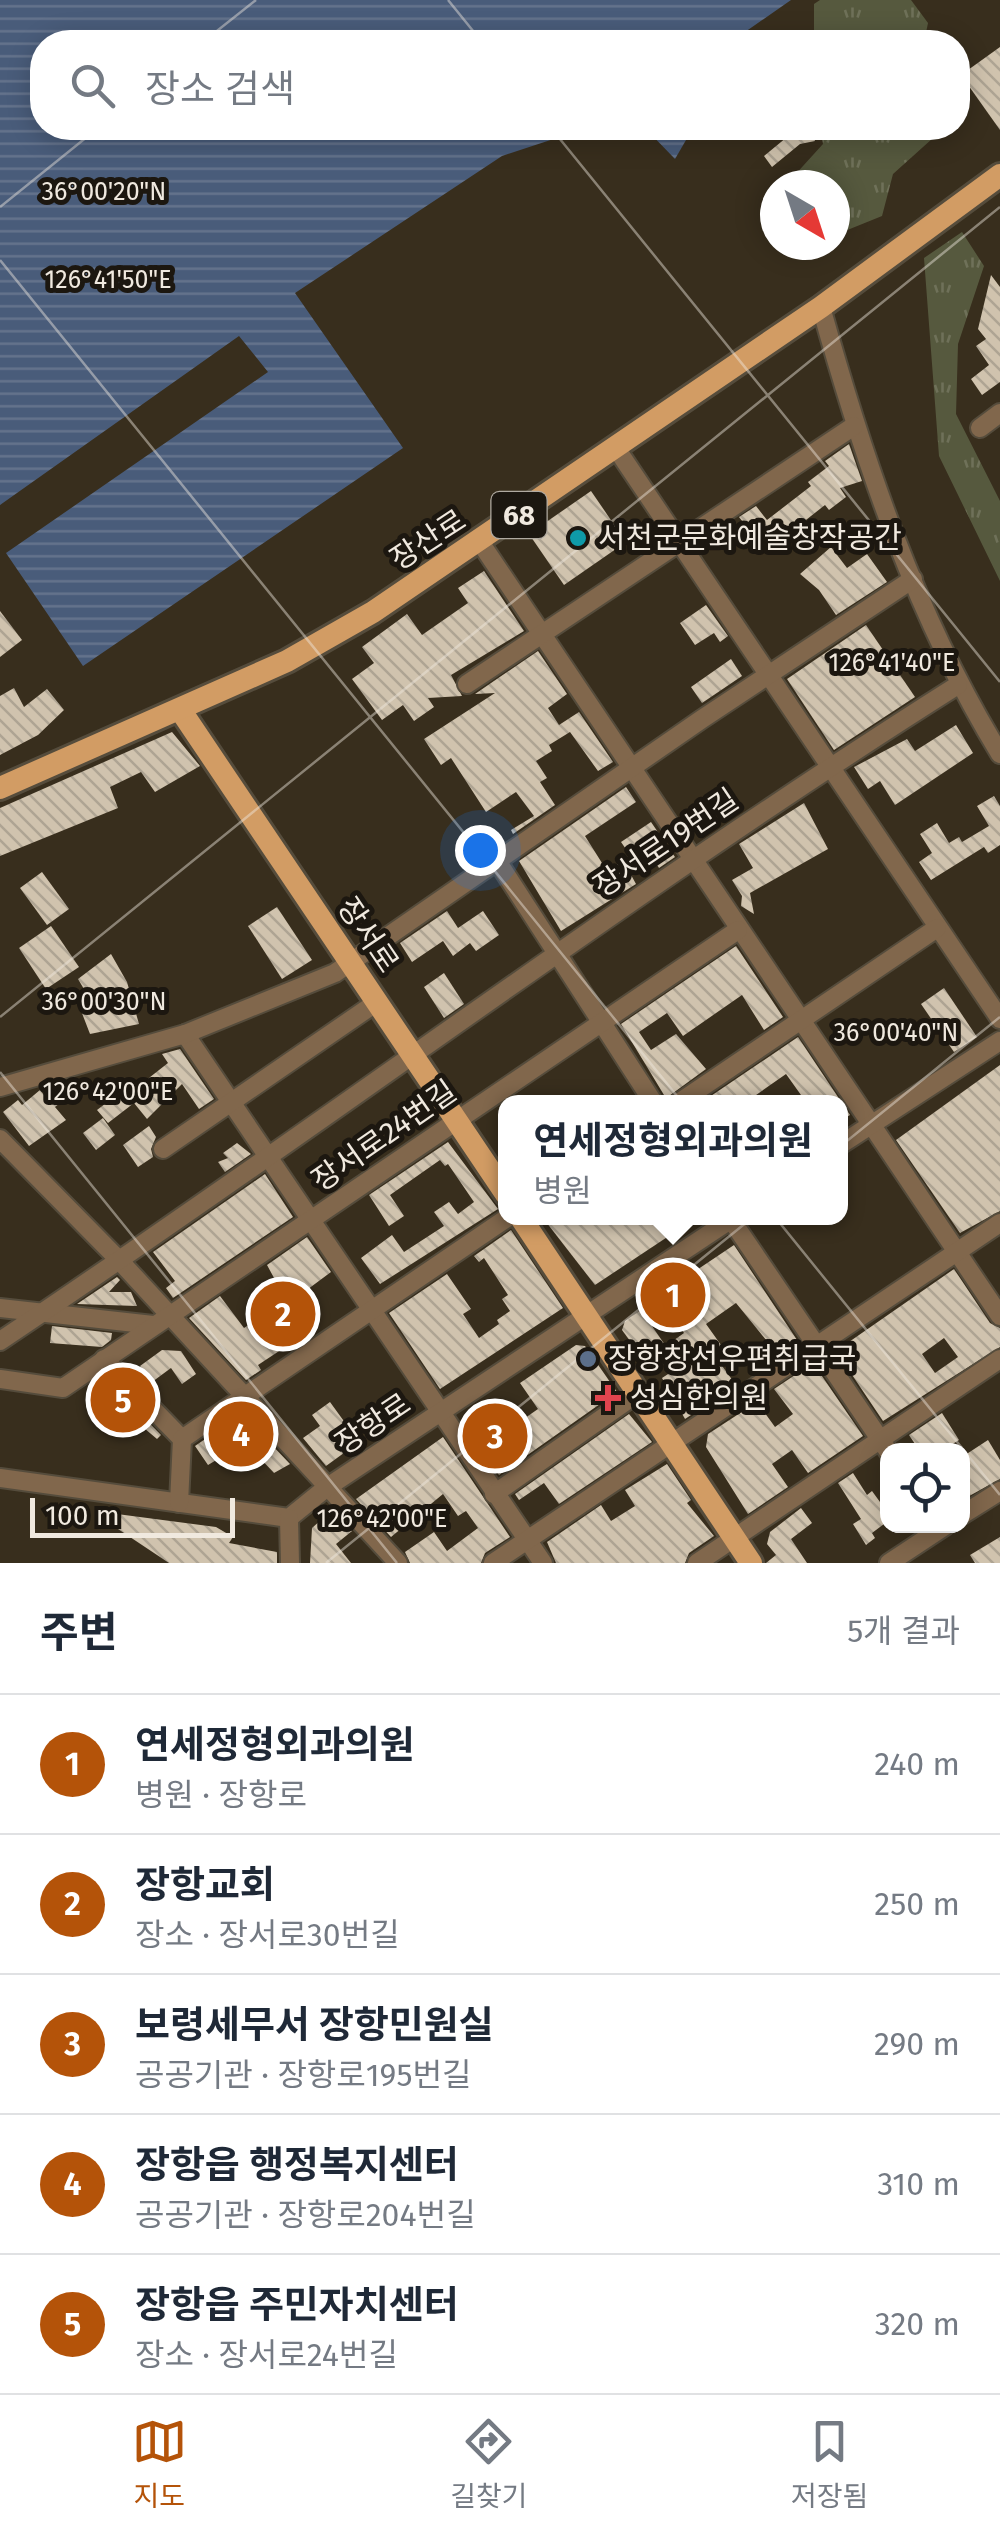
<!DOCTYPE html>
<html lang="ko">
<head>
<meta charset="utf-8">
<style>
  body { margin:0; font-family:"Fira Sans","Noto Sans KR",sans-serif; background:#f2f2f3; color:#1f2937 }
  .controls { position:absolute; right:30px; bottom:30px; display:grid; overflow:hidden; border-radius:20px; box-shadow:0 5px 25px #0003 }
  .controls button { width:90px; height:90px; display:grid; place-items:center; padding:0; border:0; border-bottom:2px solid #e0e1e3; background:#fff; color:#1f2937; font:50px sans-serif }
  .compass { position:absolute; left:760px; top:170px; width:90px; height:90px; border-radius:50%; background:#fff; box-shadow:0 5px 25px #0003; rotate:141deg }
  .scale { position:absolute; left:30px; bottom:25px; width:205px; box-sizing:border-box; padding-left:10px; border:5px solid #f0e9df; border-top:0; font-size:28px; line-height:35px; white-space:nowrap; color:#f0e9df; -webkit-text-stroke:8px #1c1710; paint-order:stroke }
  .you { position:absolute; left:480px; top:850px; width:35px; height:35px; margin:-25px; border:8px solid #fff; border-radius:50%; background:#1a73e8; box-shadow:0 0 0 15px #1a73e833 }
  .badge { display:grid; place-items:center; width:65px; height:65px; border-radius:50%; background:#b45309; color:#fff; font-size:32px; font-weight:700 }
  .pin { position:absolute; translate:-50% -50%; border:5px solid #fff; box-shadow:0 2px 10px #0006 }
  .popup { position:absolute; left:498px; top:1095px; width:350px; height:130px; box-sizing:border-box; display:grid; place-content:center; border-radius:20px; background:#fff; filter:drop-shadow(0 2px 8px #0005); font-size:32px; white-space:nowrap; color:#747a83 }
  .popup b { font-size:38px; color:#1f2937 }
  .popup::after { content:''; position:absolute; left:50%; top:100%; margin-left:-20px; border:20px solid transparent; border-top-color:#fff }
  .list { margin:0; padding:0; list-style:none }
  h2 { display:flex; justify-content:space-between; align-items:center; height:130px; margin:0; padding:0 40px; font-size:42px }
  h2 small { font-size:32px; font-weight:400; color:#747a83 }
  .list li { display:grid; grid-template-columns:65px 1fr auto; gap:30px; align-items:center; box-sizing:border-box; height:140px; padding:0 40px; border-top:2px solid #e0e1e3 }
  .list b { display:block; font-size:38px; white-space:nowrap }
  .list p { margin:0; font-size:32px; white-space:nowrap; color:#747a83 }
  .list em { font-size:32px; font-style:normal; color:#747a83 }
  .icon { flex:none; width:55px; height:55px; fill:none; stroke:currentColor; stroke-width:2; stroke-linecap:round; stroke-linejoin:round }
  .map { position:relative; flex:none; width:1000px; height:1563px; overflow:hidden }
  .search { position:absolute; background:#fff; box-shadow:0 5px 25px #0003; left:30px; right:30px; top:30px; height:110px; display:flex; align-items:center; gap:25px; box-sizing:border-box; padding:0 35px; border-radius:40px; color:#747a83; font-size:38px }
  .sheet { height:830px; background:#fff }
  nav { display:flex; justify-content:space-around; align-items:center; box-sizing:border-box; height:140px; border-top:2px solid #e0e1e3; background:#fff; font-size:28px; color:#747a83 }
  nav a { display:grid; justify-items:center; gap:5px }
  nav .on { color:#b45309 }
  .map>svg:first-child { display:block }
</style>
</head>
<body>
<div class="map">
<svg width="1000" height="1563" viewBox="0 0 1000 1563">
  <defs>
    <pattern id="park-tufts" width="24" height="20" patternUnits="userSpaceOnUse" patternTransform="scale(2.5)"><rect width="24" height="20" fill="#56593e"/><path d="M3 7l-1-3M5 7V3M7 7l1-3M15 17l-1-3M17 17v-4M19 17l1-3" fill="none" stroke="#6f7159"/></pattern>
    <pattern id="water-rules" width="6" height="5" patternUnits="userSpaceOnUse" patternTransform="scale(2.5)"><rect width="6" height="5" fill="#495c7a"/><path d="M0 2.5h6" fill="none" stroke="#64738c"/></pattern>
    <pattern id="building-back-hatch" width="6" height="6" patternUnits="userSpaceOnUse" patternTransform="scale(2.5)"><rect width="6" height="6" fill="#d0c3ae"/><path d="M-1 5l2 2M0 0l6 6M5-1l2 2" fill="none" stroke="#aea493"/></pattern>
  </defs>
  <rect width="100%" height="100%" fill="#382e1d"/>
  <g fill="url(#park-tufts)">
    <polygon points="820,0 911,0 928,23 924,42 814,42 814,4"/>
    <polygon points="820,128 943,128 943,129 893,174 882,216 835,235 835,185 793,185 793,177 823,144"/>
    <polygon points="962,232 984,266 958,344 956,414 1000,501 1000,581 939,456 924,258"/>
  </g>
  <g fill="url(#water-rules)">
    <polygon points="0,0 791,0 745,32 739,42 42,42 42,128 587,128 502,156 295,293 403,448 83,666 6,553 268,372 239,336 0,505"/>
    <polygon points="645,128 693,128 675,159"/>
  </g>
  <g fill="url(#building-back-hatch)" fill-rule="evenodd">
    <polygon points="1000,47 1000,130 961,75"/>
    <polygon points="798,128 813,128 815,141 800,144 772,167 764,156"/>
    <polygon points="991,275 1000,287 1000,382 982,395 971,379 989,365 976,346 986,339 978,329"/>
    <polygon points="849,444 862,481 840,488 846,497 829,510 825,505 783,538 781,534 766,545 760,536 756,539 739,517 756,506 767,520 811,486 808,482 829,466 825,461"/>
    <polygon points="591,491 626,542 564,585 529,534"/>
    <polygon points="831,547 847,568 867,554 887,582 836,615 819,590 800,574"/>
    <polygon points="484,571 524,631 451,675 462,696 428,698 434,707 414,721 403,705 382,720 352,679 374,663 362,647 407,614 422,635 468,603 458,588"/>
    <polygon points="706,605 728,636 720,642 714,633 695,645 680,623"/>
    <polygon points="0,611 22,640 0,657"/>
    <polygon points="866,625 915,697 834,750 787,679"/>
    <polygon points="538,651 567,694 548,708 559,725 579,712 613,762 598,771 570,732 549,745 552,751 536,761 547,778 540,782 555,805 513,834 511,830 534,816 516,792 486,812 451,758 441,765 424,739 495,693 475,694"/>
    <polygon points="731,659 742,676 702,703 691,687"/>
    <polygon points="14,688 24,707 47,689 64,710 38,735 0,755 0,696"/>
    <polygon points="956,725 973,753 895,805 880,781 868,789 854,767 907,739 915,751"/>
    <polygon points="172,732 200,766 155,792 141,772 110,787 118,808 0,856 0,808"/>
    <polygon points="626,787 636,802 585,836 607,871 630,855 621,842 651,822 675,857 659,868 652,858 630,873 636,884 561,931 519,861"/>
    <polygon points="994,796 1000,806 1000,845 988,853 984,847 931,880 919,862 932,853 920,834 937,823 949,843 959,837 962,842 989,826 977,806"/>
    <polygon points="804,803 828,849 750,893 754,914 741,906 742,896 732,880 753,868 739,844"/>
    <polygon points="42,872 69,909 47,925 20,888"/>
    <polygon points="277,907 312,960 282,979 248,926"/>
    <polygon points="447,911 458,928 483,911 499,935 476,951 470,943 453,956 443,941 412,962 400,943"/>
    <polygon points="51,926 79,967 46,989 19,948"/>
    <polygon points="736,946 783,1017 764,1030 742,995 683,1036 667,1013 639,1032 651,1050 676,1034 706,1069 669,1096 664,1095 621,1024"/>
    <polygon points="111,954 127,982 139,1024 90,1034 80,1008 94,1006 78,979"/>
    <polygon points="444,973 464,1004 444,1018 424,987"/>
    <polygon points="944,988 977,1037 954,1052 921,1004"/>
    <polygon points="798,1037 850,1115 840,1121 840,1102 806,1102 786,1074 746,1102 742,1098 736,1102 702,1102"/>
    <polygon points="180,1049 214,1099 199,1109 182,1084 147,1119 134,1103 108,1123 97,1110 118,1094 122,1099 168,1063 162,1054"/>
    <polygon points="1000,1065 1000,1211 960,1233 896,1140"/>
    <polygon points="64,1082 73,1093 55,1107 66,1120 29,1146 3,1112 18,1100 22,1105 40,1090 44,1095"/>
    <polygon points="103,1118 115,1135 96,1150 83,1133"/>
    <polygon points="149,1126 156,1137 151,1149 153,1157 138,1167 123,1145"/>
    <polygon points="448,1142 498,1209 380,1284 361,1258 392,1235 404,1252 444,1226 434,1212 449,1202 458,1214 474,1202 448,1164 445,1166 440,1160 390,1195 404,1216 389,1226 369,1195"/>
    <polygon points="237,1143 251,1154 225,1172 218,1162 228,1158 223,1153"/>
    <polygon points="265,1174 293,1217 173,1298 166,1288 175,1281 153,1252"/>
    <polygon points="543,1218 696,1218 595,1285"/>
    <polygon points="511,1230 563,1308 440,1389 389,1313 447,1274 471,1309 463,1314 479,1338 499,1324 497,1320 510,1311 502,1299 508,1295 484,1258 479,1262 474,1256"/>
    <polygon points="307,1237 331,1272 292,1301 311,1330 258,1365 261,1370 246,1380 189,1318 220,1296 244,1328 286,1300 267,1265"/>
    <polygon points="734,1245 799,1343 765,1366 758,1355 771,1346 736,1303 706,1324 726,1352 717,1359 736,1385 685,1419 662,1378 685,1363 670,1343 684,1333 658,1296"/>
    <path d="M954,1269L990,1323L1000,1328V1347L883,1421L836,1351ZM944,1338L958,1357L935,1373L922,1354Z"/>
    <polygon points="117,1277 120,1280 109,1292 131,1292 137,1306 77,1304"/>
    <polygon points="641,1310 665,1345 644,1360 622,1330 625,1321"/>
    <polygon points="52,1326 112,1333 111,1340 102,1347 50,1343"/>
    <polygon points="576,1345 585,1346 617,1392 499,1475 472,1436 507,1413 515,1425 538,1409 520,1383"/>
    <polygon points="162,1350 181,1351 196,1374 182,1384 171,1368 152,1382 140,1366"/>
    <polygon points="813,1363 863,1436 808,1473 792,1450 772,1464 788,1487 748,1514 706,1447 708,1434 757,1402 775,1427 793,1414 774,1389"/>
    <polygon points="108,1381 161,1435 157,1439 99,1390"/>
    <polygon points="330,1402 359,1442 326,1466 303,1438 320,1426 312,1415"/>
    <polygon points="243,1413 251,1423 290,1464 274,1473 256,1454 233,1450 208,1465 195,1446"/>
    <polygon points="942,1413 959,1440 943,1450 919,1450 909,1435"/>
    <polygon points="629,1414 652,1442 559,1504 544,1483 519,1500 515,1494"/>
    <polygon points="443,1437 510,1537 485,1553 481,1563 410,1563 405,1552 434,1532 447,1551 478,1528 466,1511 458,1516 443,1494 391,1537 356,1499"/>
    <polygon points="988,1440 1000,1460 1000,1479 962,1500 962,1457"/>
    <polygon points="667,1464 691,1500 687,1503 714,1536 689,1553 685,1563 556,1563 547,1542 601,1505 611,1521 635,1506 625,1490"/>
    <polygon points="853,1473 867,1495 872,1491 888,1513 888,1521 872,1533 875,1538 866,1545 853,1524 861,1519 838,1483"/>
    <polygon points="801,1508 812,1523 791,1539 807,1563 766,1563 776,1555 767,1544 770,1532"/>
    <polygon points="332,1510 352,1531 336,1544 351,1563 310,1563 312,1528"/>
    <polygon points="117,1514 216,1527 233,1537 229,1543 277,1552 277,1563 169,1563 115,1527"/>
    <polygon points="1000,1537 1000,1563 975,1563 970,1555"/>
  </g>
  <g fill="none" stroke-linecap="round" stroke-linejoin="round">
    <defs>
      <g id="minor">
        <path d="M821,307C864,461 916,617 1000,754"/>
        <polyline points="980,428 1000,413"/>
        <polyline points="616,448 1000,1019"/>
        <polyline points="480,542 1000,1316"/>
        <polyline points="467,684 854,426"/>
        <polyline points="496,859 653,1102"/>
        <polyline points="185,1034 543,1563"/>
        <polyline points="0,1087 185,1034 335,973 702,719 913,579"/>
        <polyline points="680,1102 937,928"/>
        <polyline points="0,1139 119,1260 398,1563"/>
        <polyline points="840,1145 1000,1041"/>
        <polyline points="163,1149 377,1002"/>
        <polyline points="730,1218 888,1451"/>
        <polyline points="0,1308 153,1325"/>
        <path d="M0,1341C322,1126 630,892 958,685"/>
        <polyline points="104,1359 182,1439"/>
        <polyline points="0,1379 63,1388 738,930"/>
        <polyline points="0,1478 289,1518 326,1488 733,1218"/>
        <polyline points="494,1494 638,1393"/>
        <polyline points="179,1503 182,1439 507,1218"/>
        <polyline points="962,1515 1000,1491"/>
        <polyline points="289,1518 290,1563"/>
        <polyline points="493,1563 1000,1223"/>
        <polyline points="697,1563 1000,1359"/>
        <polyline points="889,1563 945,1526"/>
      </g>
      <g id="major">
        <polyline points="181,711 506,1194"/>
        <polyline points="0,788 287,661 373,612 821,307 1000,175"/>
        <polyline points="521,1218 751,1563"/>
      </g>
    </defs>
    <use href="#minor" stroke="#554c3c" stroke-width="22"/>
    <use href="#major" stroke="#554c3c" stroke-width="28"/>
    <use href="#minor" stroke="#81674c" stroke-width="18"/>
    <use href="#major" stroke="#d29c64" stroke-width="22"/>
  </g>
  <path fill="none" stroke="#f0e9df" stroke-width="2.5" stroke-opacity="0.45" d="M448,0L482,42M203,42L256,0M551,128L1000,682M0,207L98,128M0,260L1000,1495M0,1017L1000,207M0,1072L397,1563M326,1563L1000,1017"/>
  <circle fill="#0f9aa8" stroke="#1c1710" stroke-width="4" cx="578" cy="538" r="10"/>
  <circle fill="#5c6f8a" stroke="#1c1710" stroke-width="4" cx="588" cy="1359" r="10"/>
  <path fill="#e0444e" stroke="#1c1710" stroke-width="4" d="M603 1383h10v10h10v10h-10v10h-10v-10h-10v-10h10z"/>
  <g text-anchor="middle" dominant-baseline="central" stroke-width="10" stroke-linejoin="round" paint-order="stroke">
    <rect fill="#1c1710" stroke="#b0aaa1" stroke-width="2.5" x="491.5" y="492" width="55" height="46" rx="8"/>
    <g font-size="28" font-weight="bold" fill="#f0e9df">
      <text x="519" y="515">68</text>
    </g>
    <g font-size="30" fill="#f0e9df" stroke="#1c1710" text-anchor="start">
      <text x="598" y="538">서천군문화예술창작공간</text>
      <text x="608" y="1359">장항창선우편취급국</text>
      <text x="630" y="1398">성심한의원</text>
    </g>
    <g font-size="30" fill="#f0e9df" stroke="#1c1710">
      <text transform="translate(428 540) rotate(-33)">장산로</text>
      <text transform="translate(666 843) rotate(-34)">장서로19번길</text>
      <text transform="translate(368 935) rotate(56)">장서로</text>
      <text transform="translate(384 1136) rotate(-35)">장서로24번길</text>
      <text transform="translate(373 1424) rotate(-34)">장항로</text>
    </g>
  </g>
  <g font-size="25" text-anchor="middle" fill="#f0e9df" stroke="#1c1710" stroke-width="10" stroke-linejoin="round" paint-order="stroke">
    <text x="104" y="200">36°00'20"N</text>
    <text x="108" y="288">126°41'50"E</text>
    <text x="892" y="671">126°41'40"E</text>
    <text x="104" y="1010">36°00'30"N</text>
    <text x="896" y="1041">36°00'40"N</text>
    <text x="108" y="1100">126°42'00"E</text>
    <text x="382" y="1527">126°42'00"E</text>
  </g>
</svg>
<div class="controls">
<button><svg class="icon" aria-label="locate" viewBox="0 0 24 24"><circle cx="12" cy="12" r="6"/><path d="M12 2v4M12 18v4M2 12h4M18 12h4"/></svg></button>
</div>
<svg class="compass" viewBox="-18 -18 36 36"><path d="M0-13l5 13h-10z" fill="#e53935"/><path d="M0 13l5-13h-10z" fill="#747a83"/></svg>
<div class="scale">100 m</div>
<div class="you"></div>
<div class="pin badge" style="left:673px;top:1295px">1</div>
<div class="popup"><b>연세정형외과의원</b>병원</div>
<div class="pin badge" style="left:283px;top:1314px">2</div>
<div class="pin badge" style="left:495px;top:1436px">3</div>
<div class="pin badge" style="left:241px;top:1434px">4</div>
<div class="pin badge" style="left:123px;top:1400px">5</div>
<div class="search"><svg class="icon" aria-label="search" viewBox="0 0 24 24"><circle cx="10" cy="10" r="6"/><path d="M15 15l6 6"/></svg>장소 검색</div>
</div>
<section class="sheet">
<h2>주변<small>5개 결과</small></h2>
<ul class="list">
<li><span class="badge">1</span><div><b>연세정형외과의원</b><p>병원 · 장항로</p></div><em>240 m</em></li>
<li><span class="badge">2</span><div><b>장항교회</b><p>장소 · 장서로30번길</p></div><em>250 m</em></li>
<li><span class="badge">3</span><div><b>보령세무서 장항민원실</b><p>공공기관 · 장항로195번길</p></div><em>290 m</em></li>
<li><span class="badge">4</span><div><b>장항읍 행정복지센터</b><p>공공기관 · 장항로204번길</p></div><em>310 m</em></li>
<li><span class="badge">5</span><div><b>장항읍 주민자치센터</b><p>장소 · 장서로24번길</p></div><em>320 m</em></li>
</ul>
</section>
<nav>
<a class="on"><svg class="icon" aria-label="map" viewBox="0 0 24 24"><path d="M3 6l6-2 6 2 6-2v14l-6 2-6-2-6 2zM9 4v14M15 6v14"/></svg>지도</a>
<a><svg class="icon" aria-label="directions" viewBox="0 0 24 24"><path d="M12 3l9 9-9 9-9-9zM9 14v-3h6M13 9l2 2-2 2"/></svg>길찾기</a>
<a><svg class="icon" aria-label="saved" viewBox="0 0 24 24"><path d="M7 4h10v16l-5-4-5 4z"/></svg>저장됨</a>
</nav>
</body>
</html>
